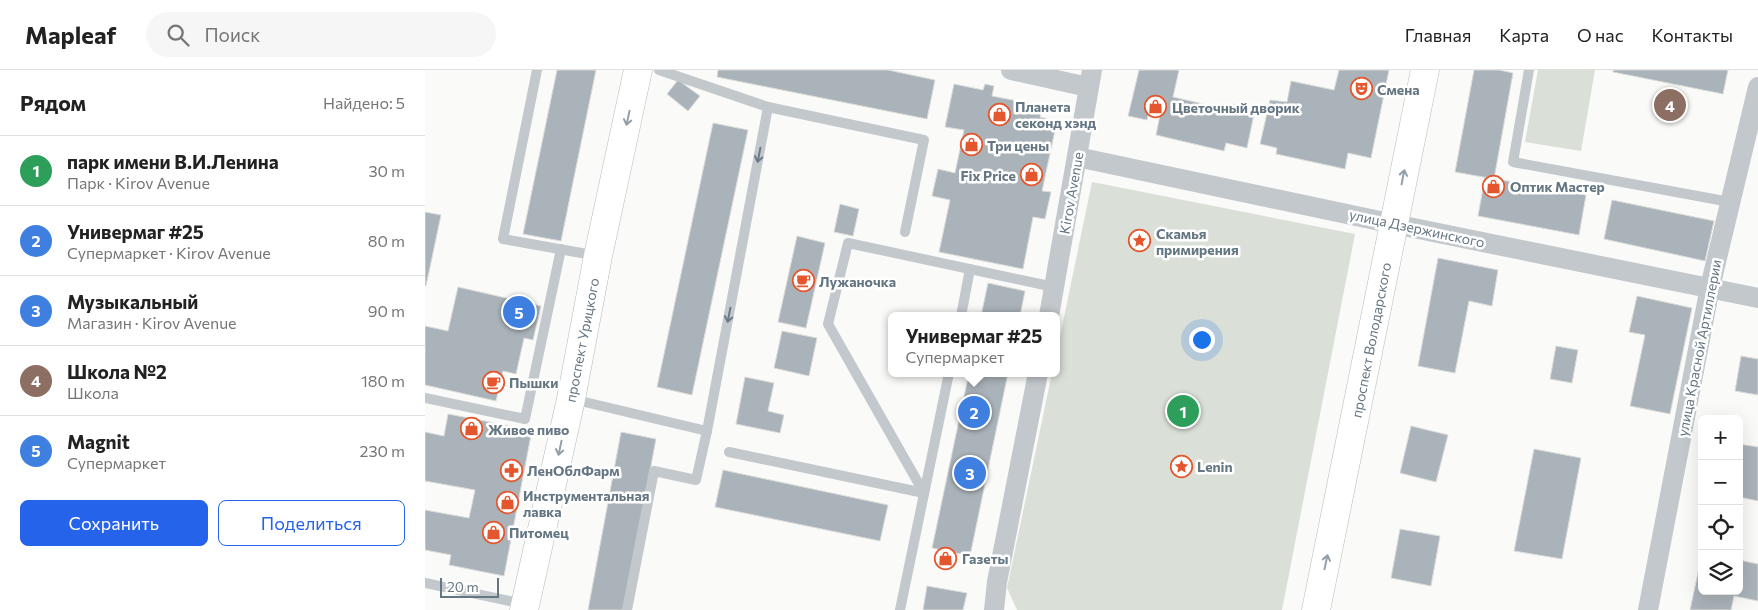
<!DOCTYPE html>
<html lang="ru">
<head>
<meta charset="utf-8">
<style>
  body { margin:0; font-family:Commissioner,sans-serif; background:#f6f6f6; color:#222 }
  .controls { position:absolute; right:15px; bottom:15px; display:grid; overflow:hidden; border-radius:8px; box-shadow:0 5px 20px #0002 }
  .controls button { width:45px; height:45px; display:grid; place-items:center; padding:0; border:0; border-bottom:1px solid #e0e0e0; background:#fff; color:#222; font:25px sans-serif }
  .scale { position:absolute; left:15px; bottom:12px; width:59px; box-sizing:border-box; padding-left:5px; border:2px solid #657683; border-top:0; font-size:14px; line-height:18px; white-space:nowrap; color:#657683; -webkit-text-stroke:4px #fff; paint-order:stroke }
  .you { position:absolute; left:776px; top:269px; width:18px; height:18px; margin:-12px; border:4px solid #fff; border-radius:50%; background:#1a73e8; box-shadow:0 0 0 8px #1a73e833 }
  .badge { display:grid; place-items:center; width:32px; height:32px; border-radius:50%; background:#2563eb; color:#fff; font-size:16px; font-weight:700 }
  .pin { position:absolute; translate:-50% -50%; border:2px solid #fff; box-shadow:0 1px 5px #0006 }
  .popup { position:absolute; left:463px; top:242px; width:172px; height:65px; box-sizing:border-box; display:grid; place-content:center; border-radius:8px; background:#fff; filter:drop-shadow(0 1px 4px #0005); font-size:16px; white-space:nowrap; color:#767676 }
  .popup b { font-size:19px; color:#222 }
  .popup::after { content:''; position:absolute; left:50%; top:100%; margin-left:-10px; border:10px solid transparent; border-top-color:#fff }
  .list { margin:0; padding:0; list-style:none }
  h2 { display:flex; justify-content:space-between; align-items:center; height:65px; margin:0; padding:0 20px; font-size:21px }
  h2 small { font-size:16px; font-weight:400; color:#767676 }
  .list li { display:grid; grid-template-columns:32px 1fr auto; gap:15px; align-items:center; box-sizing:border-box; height:70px; padding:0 20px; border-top:1px solid #e0e0e0 }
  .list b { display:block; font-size:19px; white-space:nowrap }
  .list p { margin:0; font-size:16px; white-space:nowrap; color:#767676 }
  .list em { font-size:16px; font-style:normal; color:#767676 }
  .actions { display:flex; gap:10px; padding:15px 20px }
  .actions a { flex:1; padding:11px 0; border:1px solid #2563eb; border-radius:8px; text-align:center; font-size:18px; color:#2563eb }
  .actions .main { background:#2563eb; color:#fff }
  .icon { flex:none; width:28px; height:28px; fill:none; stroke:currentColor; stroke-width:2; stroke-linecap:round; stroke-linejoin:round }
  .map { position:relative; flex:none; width:1333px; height:540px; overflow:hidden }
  header { display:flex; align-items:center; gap:30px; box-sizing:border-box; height:70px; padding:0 25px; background:#fff; border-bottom:1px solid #e0e0e0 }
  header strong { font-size:24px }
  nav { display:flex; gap:28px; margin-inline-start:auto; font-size:18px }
  .search { width:350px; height:45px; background:#f6f6f6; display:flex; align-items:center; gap:12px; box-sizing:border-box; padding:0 18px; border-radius:28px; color:#767676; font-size:19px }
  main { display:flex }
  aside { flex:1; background:#fff }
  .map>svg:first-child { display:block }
</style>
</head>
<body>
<header>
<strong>Mapleaf</strong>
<div class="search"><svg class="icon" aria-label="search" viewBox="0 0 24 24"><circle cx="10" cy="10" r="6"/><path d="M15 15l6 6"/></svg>Поиск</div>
<nav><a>Главная</a><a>Карта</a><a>О нас</a><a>Контакты</a></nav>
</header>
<main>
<aside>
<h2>Рядом<small>Найдено: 5</small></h2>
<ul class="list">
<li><span class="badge" style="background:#2e9e5b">1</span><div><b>парк имени В.И.Ленина</b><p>Парк · Kirov Avenue</p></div><em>30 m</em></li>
<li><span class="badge" style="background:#3f7fe0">2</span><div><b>Универмаг #25</b><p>Супермаркет · Kirov Avenue</p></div><em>80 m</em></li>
<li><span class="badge" style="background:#3f7fe0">3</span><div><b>Музыкальный</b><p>Магазин · Kirov Avenue</p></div><em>90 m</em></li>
<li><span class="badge" style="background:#8d6e63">4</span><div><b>Школа №2</b><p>Школа</p></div><em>180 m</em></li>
<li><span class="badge" style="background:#3f7fe0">5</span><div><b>Magnit</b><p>Супермаркет</p></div><em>230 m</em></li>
</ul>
<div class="actions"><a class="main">Сохранить</a><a>Поделиться</a></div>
</aside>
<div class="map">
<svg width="1333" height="540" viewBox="0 0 1333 540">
  <rect width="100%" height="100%" fill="#fafaf8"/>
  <g fill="#dadfd7">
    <polygon points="1113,0 1170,0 1156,81 1100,72"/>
    <polygon points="667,112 930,164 857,540 592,540 582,518 627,303 632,303 632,281"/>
  </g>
  <g fill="#aab3b9" stroke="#dcdcda">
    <polygon points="132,0 171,0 136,171 98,164"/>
    <polygon points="293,0 463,0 510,10 502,49 292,7"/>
    <polygon points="714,0 754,0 748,27 805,40 807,34 830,39 822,78 801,73 799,81 731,65 736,40 725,38 722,50 703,46"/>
    <polygon points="914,0 964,0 946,88 923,83 920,99 851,84 852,78 835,74 845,30 862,32 866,11 909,20"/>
    <polygon points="1049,0 1074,0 1088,3 1069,109 1030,102"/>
    <polygon points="1188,0 1303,0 1298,24 1188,2"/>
    <polygon points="253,10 275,26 263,41 242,24"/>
    <polygon points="529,14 558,20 560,14 569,16 567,26 618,36 615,47 632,51 617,121 626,122 620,149 608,147 598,199 514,182 525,130 507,126 513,99 530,103 539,60 520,57"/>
    <polygon points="288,53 323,60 267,325 232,317"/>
    <polygon points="1060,107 1161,125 1154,165 1053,146"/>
    <polygon points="1187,130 1289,151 1280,191 1179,169"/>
    <polygon points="415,134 434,139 428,166 409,162"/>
    <polygon points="0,142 16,145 1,216 0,215"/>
    <polygon points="372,166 400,173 381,258 353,252"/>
    <polygon points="1013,188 1073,200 1067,236 1044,231 1030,303 993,296"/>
    <polygon points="563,213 600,221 595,246 556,246"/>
    <polygon points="33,217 116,236 108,270 99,268 91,304 78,301 71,331 0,315 0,256 23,261"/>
    <polygon points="1212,226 1267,238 1245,344 1205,336 1220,265 1204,262"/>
    <polygon points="357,261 392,268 384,306 349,298"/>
    <polygon points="1131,276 1153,280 1147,313 1125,309"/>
    <polygon points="1316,286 1333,289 1333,325 1310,321"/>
    <polygon points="544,303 583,303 545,486 507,478"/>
    <polygon points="320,307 349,313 343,341 359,345 355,363 311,354"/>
    <polygon points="23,344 107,360 79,506 24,495 26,485 0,480 0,440 44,448 50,420 0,411 0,362 19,366"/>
    <polygon points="986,356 1023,365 1011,412 975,403"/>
    <polygon points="196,362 231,369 199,540 163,540"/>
    <polygon points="1314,374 1333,377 1333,431 1314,427"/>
    <polygon points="1109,379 1156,388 1137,489 1089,481"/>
    <polygon points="298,400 463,435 455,471 290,437"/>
    <polygon points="975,459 1015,466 1006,516 966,508"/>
    <polygon points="1277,484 1277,521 1314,521 1314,490 1333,494 1333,531 1309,526 1306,540 1265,540"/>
    <polygon points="502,516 542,523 538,540 498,540"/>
  </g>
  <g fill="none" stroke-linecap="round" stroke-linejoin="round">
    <defs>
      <g id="primary">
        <polyline points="99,540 146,329 173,186 213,0"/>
        <polyline points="891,540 1000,0"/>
      </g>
    </defs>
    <use href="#primary" stroke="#b5babe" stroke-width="29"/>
    <g stroke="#c3c8cc" stroke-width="10">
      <polyline points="112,0 78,169 173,186"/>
      <polyline points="234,0 343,37 499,70 480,162"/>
      <polyline points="1104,0 1088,92 1305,132"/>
      <polyline points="536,246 545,199"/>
      <polyline points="0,328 100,349 136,179"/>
      <polyline points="147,329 282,361"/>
      <polyline points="304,382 499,423 403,254 423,173 629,217"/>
      <polyline points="0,513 99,534"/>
      <polyline points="202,540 229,401 271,410 282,361 343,37"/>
      <polyline points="475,540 524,303"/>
    </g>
    <g stroke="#c3c8cc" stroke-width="20">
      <polyline points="586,0 663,17"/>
      <polyline points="652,87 969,154 1333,228"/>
      <polyline points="624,246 667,0"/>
      <polyline points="569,540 572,512 613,303"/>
      <polyline points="1223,540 1285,217 1333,17"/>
    </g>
    <use href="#primary" stroke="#fff" stroke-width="28"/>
  </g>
  <defs><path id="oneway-shaft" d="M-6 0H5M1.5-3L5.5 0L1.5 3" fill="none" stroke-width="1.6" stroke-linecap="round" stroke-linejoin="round" transform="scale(1.25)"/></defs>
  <g stroke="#939fa8">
    <use href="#oneway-shaft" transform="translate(203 48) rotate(102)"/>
    <use href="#oneway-shaft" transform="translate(978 107) rotate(-79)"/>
    <use href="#oneway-shaft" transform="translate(135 378) rotate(102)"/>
    <use href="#oneway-shaft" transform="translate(901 492) rotate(-78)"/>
  </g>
  <g stroke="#6a7a87">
    <use href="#oneway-shaft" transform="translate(334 85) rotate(101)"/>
    <use href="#oneway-shaft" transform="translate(304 245) rotate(101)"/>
  </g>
  <defs>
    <symbol id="theatre-ring" viewBox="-11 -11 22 22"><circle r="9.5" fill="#fff" stroke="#e4572e" stroke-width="1.5"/><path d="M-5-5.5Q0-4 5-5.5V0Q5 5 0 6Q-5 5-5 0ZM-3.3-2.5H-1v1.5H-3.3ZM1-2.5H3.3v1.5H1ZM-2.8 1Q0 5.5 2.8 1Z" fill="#e4572e"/></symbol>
    <symbol id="shop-ring" viewBox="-11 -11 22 22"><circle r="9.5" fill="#fff" stroke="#e4572e" stroke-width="1.5"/><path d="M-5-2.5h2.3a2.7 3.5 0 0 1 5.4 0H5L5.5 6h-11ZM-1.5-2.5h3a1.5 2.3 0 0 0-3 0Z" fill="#e4572e"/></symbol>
    <symbol id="sight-ring" viewBox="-11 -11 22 22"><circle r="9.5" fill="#fff" stroke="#e4572e" stroke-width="1.5"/><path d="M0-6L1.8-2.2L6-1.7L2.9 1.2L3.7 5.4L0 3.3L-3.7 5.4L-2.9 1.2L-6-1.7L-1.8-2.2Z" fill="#e4572e"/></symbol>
    <symbol id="cafe-ring" viewBox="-11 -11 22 22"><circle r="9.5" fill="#fff" stroke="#e4572e" stroke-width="1.5"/><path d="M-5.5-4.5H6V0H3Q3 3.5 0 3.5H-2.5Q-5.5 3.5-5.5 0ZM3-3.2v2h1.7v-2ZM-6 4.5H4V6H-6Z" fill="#e4572e"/></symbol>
    <symbol id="pharmacy-ring" viewBox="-11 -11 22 22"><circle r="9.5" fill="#fff" stroke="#e4572e" stroke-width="1.5"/><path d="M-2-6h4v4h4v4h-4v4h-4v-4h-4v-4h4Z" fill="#e4572e"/></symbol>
  </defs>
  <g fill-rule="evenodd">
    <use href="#theatre-ring" x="924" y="6" width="25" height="25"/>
    <use href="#shop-ring" x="718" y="24" width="25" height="25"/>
    <use href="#shop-ring" x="562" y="32" width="25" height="25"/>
    <use href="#shop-ring" x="534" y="62" width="25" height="25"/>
    <use href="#shop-ring" x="594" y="92" width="25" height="25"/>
    <use href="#shop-ring" x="1056" y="104" width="25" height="25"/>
    <use href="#sight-ring" x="702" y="158" width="25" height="25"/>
    <use href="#cafe-ring" x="366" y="198" width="25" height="25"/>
    <use href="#cafe-ring" x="56" y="300" width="25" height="25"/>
    <use href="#shop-ring" x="34" y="346" width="25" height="25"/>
    <use href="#sight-ring" x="744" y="384" width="25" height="25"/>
    <use href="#pharmacy-ring" x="74" y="388" width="25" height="25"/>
    <use href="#shop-ring" x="70" y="420" width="25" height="25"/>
    <use href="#shop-ring" x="56" y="450" width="25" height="25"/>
    <use href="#shop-ring" x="508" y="476" width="25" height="25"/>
  </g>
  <g text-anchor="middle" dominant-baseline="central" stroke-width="5" stroke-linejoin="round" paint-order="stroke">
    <g font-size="14" font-weight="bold" fill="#657683" stroke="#fff" text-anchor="start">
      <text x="952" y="19">Смена</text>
      <text x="590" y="36">Планета<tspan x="590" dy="16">секонд хэнд</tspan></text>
      <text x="747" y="37">Цветочный дворик</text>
      <text x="562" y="75">Три цены</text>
      <text x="591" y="105" text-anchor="end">Fix Price</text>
      <text x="1085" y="116">Оптик Мастер</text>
      <text x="731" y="163">Скамья<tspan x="731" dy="16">примирения</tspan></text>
      <text x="394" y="211">Лужаночка</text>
      <text x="84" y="312">Пышки</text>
      <text x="63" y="359">Живое пиво</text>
      <text x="772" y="396">Lenin</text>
      <text x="102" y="400">ЛенОблФарм</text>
      <text x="98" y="425">Инструментальная<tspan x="98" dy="16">лавка</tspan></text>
      <text x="84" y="462">Питомец</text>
      <text x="537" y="488">Газеты</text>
    </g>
    <g font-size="14" fill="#657683" stroke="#fff">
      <text transform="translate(646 123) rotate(-80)">Kirov Avenue</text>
      <text transform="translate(992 158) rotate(12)">улица Дзержинского</text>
      <text transform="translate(157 270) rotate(-79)">проспект Урицкого</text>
      <text transform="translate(946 270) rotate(-79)">проспект Володарского</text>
      <text transform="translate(1274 278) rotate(-79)">улица Красной Артиллерии</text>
    </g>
  </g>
</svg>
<div class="controls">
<button>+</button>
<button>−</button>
<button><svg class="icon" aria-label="locate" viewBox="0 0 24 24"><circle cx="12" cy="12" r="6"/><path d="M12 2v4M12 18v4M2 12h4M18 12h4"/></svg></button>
<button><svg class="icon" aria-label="layers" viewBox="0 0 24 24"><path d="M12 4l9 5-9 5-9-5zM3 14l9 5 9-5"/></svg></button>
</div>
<div class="scale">20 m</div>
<div class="you"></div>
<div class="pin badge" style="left:758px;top:341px;background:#2e9e5b">1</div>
<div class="pin badge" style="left:549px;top:342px;background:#3f7fe0">2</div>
<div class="popup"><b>Универмаг #25</b>Супермаркет</div>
<div class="pin badge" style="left:545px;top:403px;background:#3f7fe0">3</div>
<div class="pin badge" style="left:1245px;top:35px;background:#8d6e63">4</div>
<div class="pin badge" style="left:94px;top:242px;background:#3f7fe0">5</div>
</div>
</main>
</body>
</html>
